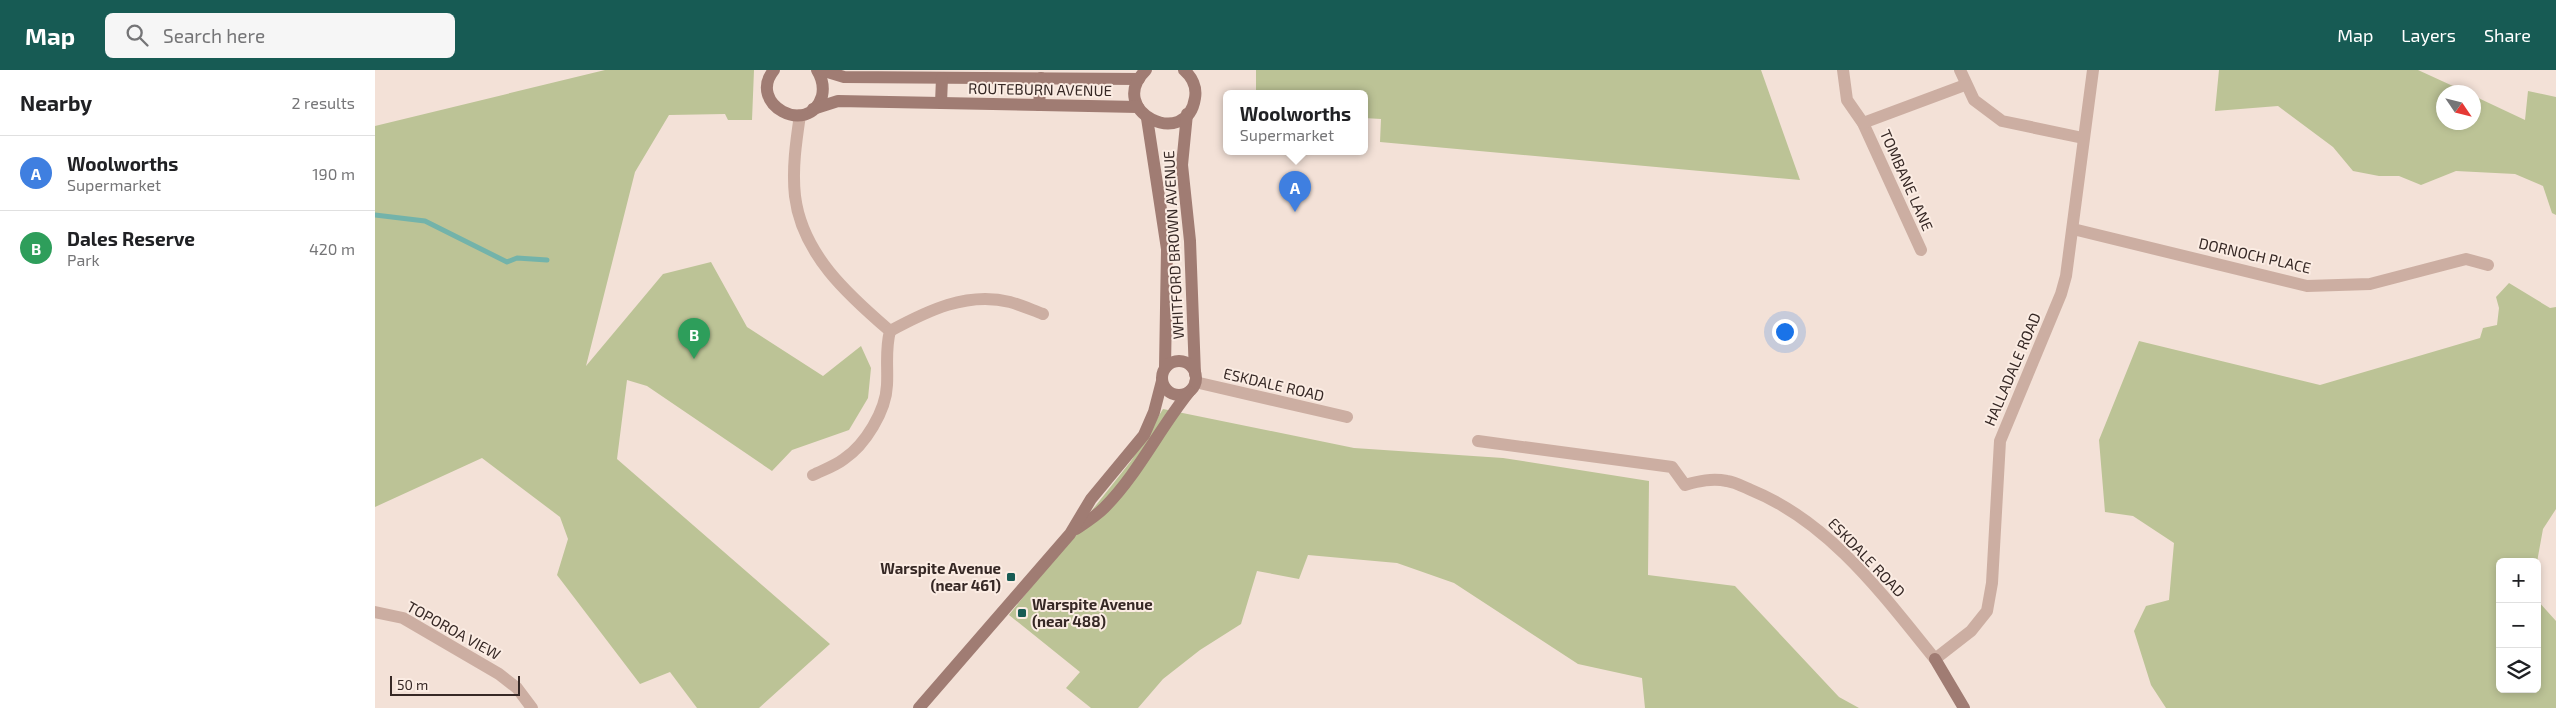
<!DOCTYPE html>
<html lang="en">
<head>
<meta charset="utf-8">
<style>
  body { margin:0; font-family:"Exo 2",sans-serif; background:#f6f6f6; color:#202124 }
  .controls { position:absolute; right:15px; bottom:15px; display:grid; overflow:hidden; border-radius:8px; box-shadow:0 2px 8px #0003 }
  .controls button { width:45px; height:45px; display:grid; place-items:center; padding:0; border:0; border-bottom:1px solid #e0e0e0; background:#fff; color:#202124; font:25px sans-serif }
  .compass { position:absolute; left:2061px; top:15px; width:45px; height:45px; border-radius:50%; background:#fff; box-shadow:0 2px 8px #0003; rotate:125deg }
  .scale { position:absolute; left:15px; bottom:12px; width:130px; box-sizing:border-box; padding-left:5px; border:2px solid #362825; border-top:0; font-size:14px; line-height:18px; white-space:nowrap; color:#362825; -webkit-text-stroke:4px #fbece3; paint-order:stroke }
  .you { position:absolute; left:1409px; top:261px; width:18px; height:18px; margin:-12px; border:4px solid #fff; border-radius:50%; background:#1a73e8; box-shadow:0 0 0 8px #1a73e833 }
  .badge { display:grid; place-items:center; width:32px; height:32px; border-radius:50%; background:#175b54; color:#fff; font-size:16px; font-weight:700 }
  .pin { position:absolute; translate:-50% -41px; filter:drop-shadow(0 1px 2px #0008) }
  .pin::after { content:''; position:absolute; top:26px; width:18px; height:15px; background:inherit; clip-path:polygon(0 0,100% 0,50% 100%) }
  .popup { position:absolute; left:848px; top:20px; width:145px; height:65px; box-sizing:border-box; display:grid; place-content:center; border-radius:8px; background:#fff; filter:drop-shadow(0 1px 4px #0005); font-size:16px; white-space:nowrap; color:#757577 }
  .popup b { font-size:19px; color:#202124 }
  .popup::after { content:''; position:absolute; left:50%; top:100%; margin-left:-10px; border:10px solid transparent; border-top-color:#fff }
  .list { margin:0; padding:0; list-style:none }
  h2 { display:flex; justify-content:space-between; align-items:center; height:65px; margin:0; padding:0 20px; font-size:21px }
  h2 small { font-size:16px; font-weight:400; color:#757577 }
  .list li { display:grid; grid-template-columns:32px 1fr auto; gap:15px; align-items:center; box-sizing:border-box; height:75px; padding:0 20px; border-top:1px solid #e0e0e0 }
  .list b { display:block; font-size:19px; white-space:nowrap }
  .list p { margin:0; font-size:16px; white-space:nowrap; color:#757577 }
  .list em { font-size:16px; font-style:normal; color:#757577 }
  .icon { flex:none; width:28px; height:28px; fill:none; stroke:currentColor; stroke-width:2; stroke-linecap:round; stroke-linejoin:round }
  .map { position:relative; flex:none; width:2181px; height:638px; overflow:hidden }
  header { display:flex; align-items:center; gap:30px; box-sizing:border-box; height:70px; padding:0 25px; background:#175b54; color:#fff }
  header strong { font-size:24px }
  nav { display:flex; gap:28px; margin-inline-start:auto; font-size:18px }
  .search { width:350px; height:45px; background:#f6f6f6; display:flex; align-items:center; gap:12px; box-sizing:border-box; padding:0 18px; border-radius:8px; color:#757577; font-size:19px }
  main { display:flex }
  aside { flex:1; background:#fff }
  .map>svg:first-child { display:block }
</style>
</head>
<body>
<header>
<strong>Map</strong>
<div class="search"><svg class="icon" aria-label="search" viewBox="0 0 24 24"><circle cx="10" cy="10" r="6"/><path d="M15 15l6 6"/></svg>Search here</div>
<nav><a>Map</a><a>Layers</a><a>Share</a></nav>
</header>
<main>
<aside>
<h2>Nearby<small>2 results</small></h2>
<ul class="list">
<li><span class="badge" style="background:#3f7fe0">A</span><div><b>Woolworths</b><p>Supermarket</p></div><em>190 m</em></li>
<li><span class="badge" style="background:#2e9e5b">B</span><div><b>Dales Reserve</b><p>Park</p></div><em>420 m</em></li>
</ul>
</aside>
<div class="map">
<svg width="2181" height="638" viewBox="0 0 2181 638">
  <rect width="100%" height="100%" fill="#f3e1d7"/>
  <g fill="#bcc396">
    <polygon points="230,0 379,0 377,50 353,50 350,44 294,45 260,102 211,296 288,204 336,192 372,257 448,306 486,276 496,298 493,328 474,360 417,380 397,401 272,316 252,310 242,389 455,574 384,638 322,638 295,602 265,614 182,505 193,469 185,447 107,388 0,437 0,56"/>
    <polygon points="881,0 1386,0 1425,110 1005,72 1006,49 989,48 989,23 881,23"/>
    <polygon points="1844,0 2043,0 2091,22 2068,22 2068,52 2098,52 2099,26 2150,50 2153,21 2181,27 2181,145 2177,143 2168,116 2140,104 2081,101 2046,115 2024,106 2004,106 1978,101 1958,77 1903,36 1840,41"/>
    <polygon points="2134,213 2175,238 2181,237 2181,439 2168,459 2162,492 2125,492 2125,619 2162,619 2162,530 2181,551 2181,638 1791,638 1776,615 1759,561 1771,536 1794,530 1799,473 1758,446 1730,442 1724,370 1764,271 1945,315 2105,268 2108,258 2122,255 2124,238 2121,227"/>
    <polygon points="788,339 979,378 1128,388 1274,411 1273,505 1360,516 1464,627 1484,638 1270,638 1267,608 1203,594 1079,513 1022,493 933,485 924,509 882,501 866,554 825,580 788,609 763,638 716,638 691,618 705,602 634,545 756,391"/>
  </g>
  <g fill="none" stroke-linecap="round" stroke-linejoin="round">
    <polyline stroke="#73b3aa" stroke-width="5" points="0,145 50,151 132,192 142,188 172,190"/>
    <g stroke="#ccaea2" stroke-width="12">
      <polyline points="1468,0 1472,30 1488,53 1546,180"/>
      <polyline points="1585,0 1599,30 1627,51 1708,68"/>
      <path d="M425,45C421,72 417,99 420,126C427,184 473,225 515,261C510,280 513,296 512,315C511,341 490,375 469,389C460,396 448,400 438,405"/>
      <polyline points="1488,53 1590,15"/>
      <polyline points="1698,159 1932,216 1995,214 2091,189 2113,195"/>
      <path d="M515,261C552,241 592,221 635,232C646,235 657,240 668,244"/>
      <polyline points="820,312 972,347"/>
      <path d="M1103,371L1297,397L1310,415C1324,411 1337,408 1352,411C1360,412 1369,417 1376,420C1455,452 1508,525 1560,589L1596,561L1612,541L1617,513L1625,371L1686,224L1691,206L1718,0"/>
      <polyline points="0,542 28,548 124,604 142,618 157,638"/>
    </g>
    <g stroke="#a07c73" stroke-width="12">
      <path d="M399,0C371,34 434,68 447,26C449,17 447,8 442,0"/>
      <polyline points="446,0 469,7 764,9"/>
      <path d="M771,0C729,41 812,81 820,28C822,17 817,7 809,0"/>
      <polyline points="566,33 567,8"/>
      <polyline points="664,35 666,8"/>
      <polyline points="438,39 463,31 763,37"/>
      <polyline points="812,44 807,95 815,171 820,304"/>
      <polyline points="772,48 792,179 790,298"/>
      <circle cx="804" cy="308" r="17"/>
      <path d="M701,459C710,453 721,446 729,438C763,404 784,359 814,322"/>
      <polyline points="1560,589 1589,638"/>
      <polyline points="544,638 695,464 716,429 769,365 779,342 787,311"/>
    </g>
  </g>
  <g fill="#175b54" stroke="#fbece3" stroke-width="2">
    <rect x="631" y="502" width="10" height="10" rx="2.5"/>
    <rect x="642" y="538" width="10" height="10" rx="2.5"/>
  </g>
  <g text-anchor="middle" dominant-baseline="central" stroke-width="4" stroke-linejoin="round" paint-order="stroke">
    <g font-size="15" fill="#362825" stroke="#fbece3">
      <text transform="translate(665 19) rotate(1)">ROUTEBURN AVENUE</text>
      <text transform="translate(1532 110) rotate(66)">TOMBANE LANE</text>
      <text transform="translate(798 175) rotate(-93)">WHITFORD BROWN AVENUE</text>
      <text transform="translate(1880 185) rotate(13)">DORNOCH PLACE</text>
      <text transform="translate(1637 299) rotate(-67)">HALLADALE ROAD</text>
      <text transform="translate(899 314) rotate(13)">ESKDALE ROAD</text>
      <text transform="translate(1492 487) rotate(46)">ESKDALE ROAD</text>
      <text transform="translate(79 560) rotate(29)">TOPOROA VIEW</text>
    </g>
    <g font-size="15" font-weight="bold" fill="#362825" stroke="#fbece3" text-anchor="end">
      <text x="626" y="498">Warspite Avenue<tspan x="626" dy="17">(near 461)</tspan></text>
      <text x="657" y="534" text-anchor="start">Warspite Avenue<tspan x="657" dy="17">(near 488)</tspan></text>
    </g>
  </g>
</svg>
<div class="controls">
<button>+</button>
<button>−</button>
<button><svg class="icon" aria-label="layers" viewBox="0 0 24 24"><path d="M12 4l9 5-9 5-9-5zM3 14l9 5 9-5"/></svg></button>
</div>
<svg class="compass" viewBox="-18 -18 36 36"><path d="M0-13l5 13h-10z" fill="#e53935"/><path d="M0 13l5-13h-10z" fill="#757577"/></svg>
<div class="scale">50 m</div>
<div class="you"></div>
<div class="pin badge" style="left:920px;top:142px;background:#3f7fe0">A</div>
<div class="popup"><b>Woolworths</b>Supermarket</div>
<div class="pin badge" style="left:319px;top:289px;background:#2e9e5b">B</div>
</div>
</main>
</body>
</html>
